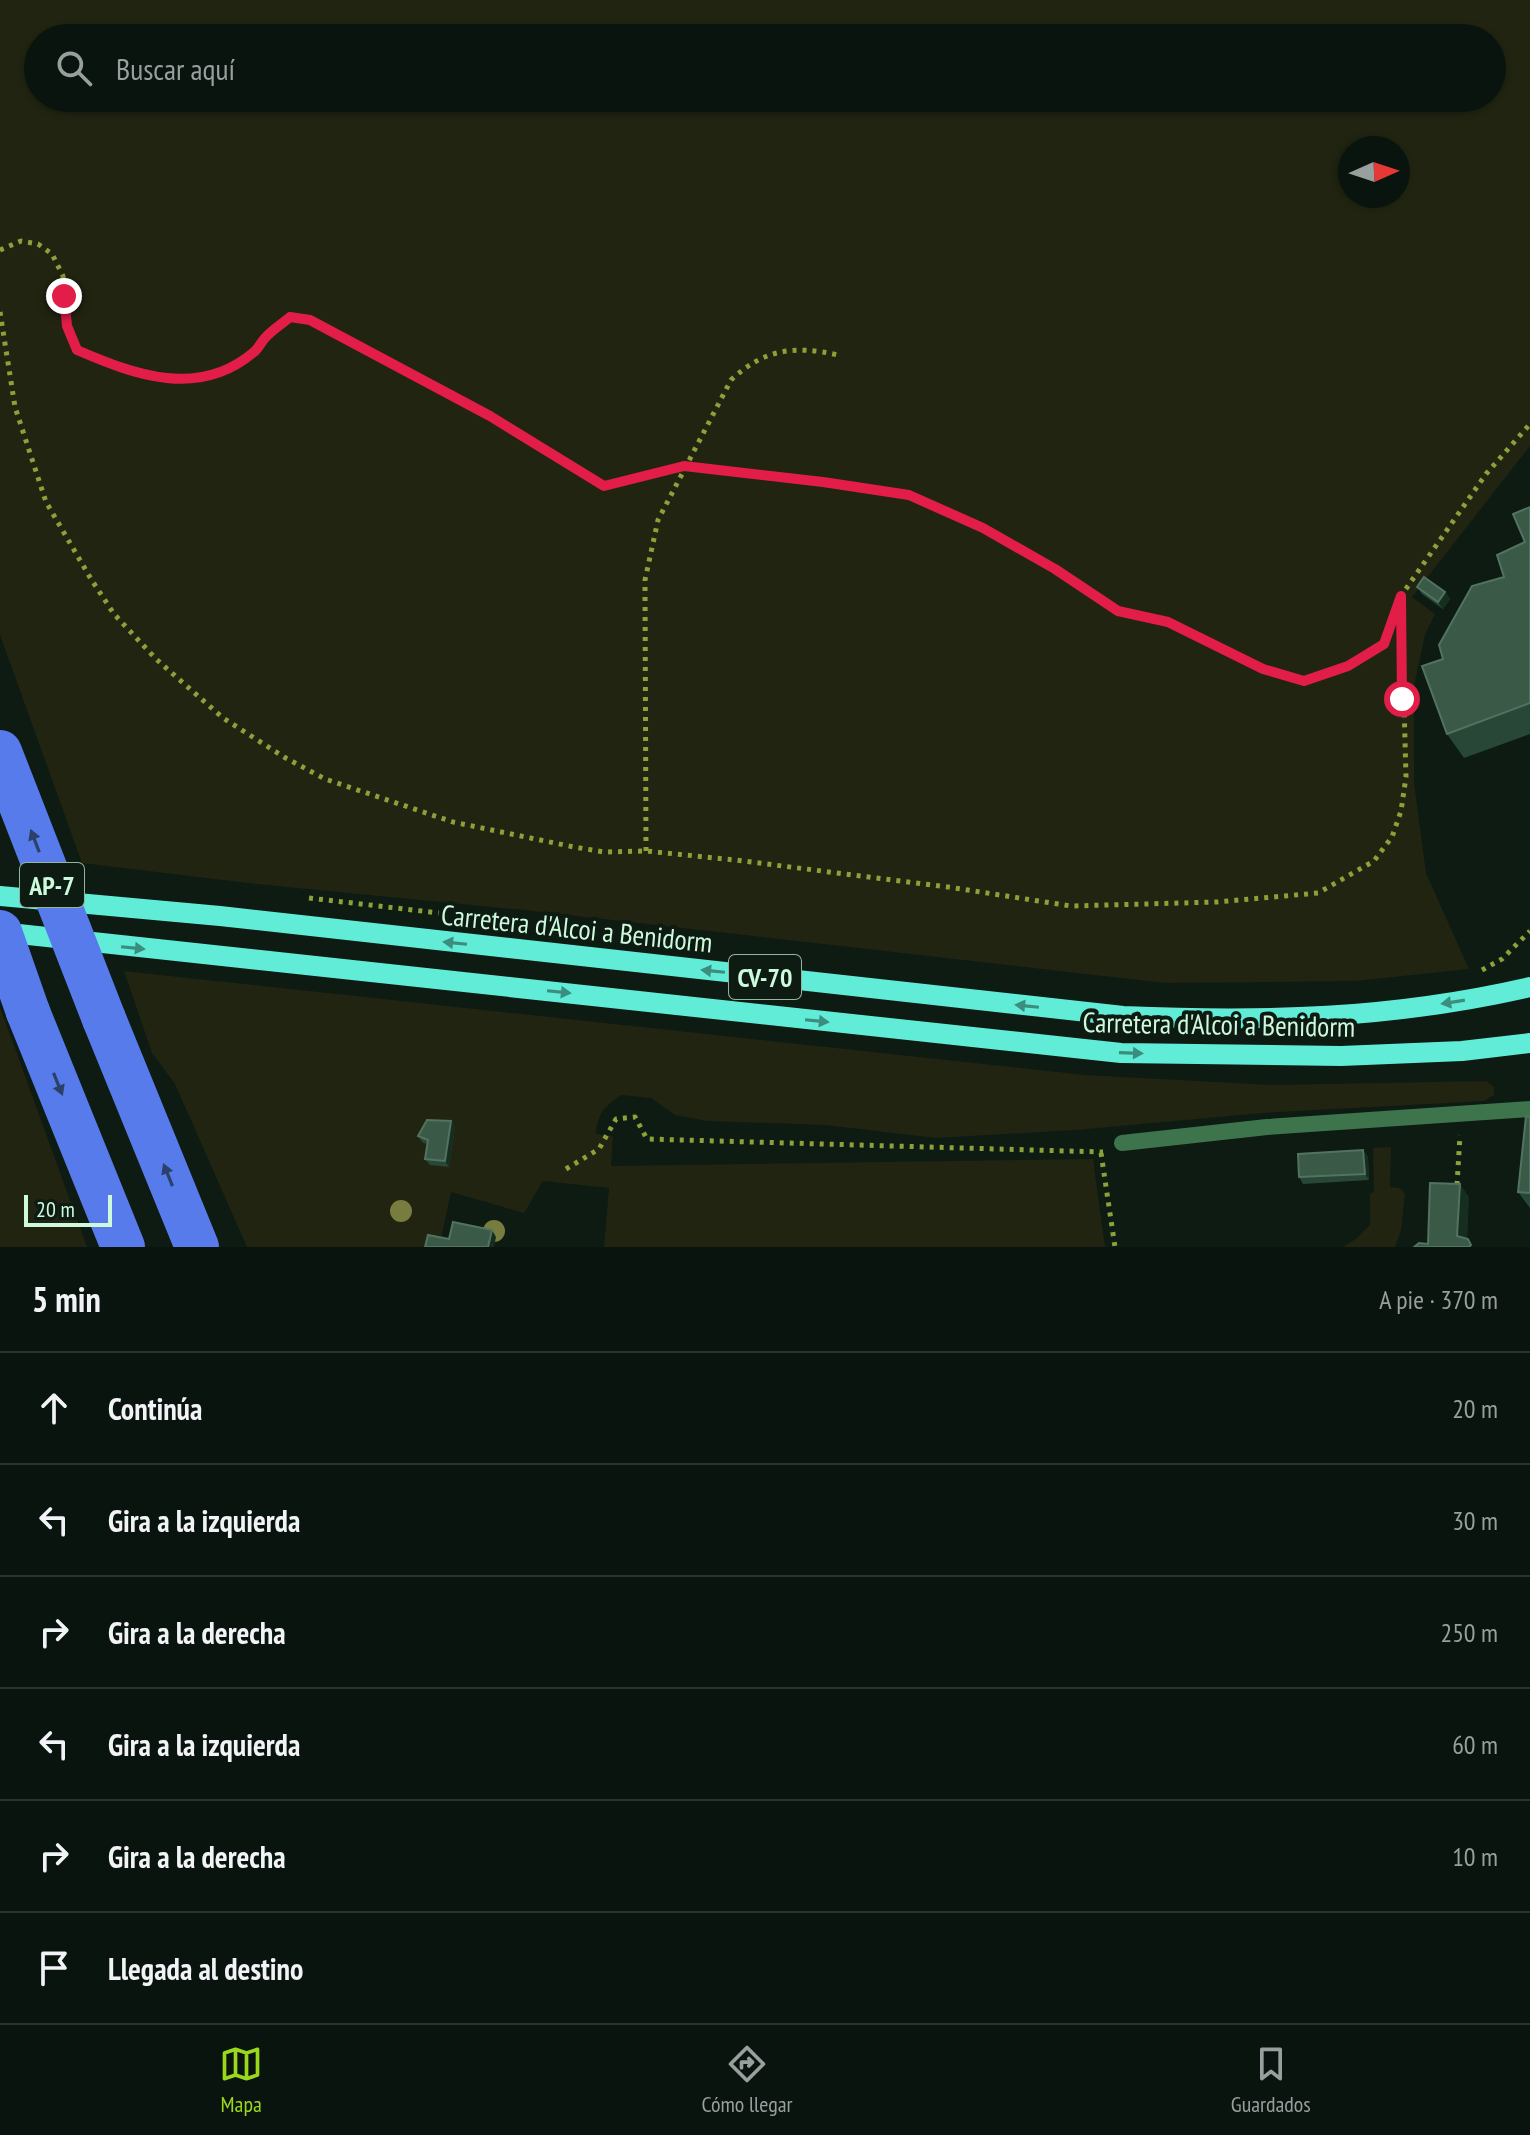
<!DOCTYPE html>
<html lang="es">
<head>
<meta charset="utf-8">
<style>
  body { margin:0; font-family:"PT Sans Narrow",sans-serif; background:#131d17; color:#f1f3f6 }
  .compass { position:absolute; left:1338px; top:136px; width:72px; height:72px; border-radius:50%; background:#0a140e; box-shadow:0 2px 6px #0004; rotate:87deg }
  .scale { position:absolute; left:24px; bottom:20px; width:88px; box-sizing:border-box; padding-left:8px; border:4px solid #cdf9dc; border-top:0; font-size:22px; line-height:28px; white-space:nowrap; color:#cdf9dc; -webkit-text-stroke:6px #0d1b13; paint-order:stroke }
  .stop { position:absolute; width:24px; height:24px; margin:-18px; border:6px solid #e11d48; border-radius:50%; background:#fff }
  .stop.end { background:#e11d48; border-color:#fff; box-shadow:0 2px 8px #0008 }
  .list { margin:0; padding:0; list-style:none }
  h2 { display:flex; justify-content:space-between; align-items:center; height:104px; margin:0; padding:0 32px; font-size:34px }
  h2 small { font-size:26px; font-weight:400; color:#999e9e }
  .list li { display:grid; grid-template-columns:52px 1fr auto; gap:24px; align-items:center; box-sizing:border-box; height:112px; padding:0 32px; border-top:2px solid #2a332e }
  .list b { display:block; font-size:30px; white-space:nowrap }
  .list em { font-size:26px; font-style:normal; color:#999e9e }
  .icon { flex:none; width:44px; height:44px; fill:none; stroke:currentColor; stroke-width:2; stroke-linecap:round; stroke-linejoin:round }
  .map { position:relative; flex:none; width:1530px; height:1247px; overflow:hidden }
  .search { position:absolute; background:#0a140e; box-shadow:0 2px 6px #0004; left:24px; right:24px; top:24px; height:88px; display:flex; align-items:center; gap:20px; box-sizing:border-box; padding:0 28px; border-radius:44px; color:#999e9e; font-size:30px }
  .sheet { height:776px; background:#0a140e }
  nav { display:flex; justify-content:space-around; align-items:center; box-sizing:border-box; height:112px; border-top:2px solid #2a332e; background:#0a140e; font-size:22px; color:#999e9e }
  nav a { display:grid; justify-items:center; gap:4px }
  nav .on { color:#99d81a }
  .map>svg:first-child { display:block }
</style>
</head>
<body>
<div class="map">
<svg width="1530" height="1247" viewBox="0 0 1530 1247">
  <rect width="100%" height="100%" fill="#0d1b13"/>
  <g fill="#202411" fill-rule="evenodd">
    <path d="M0,0H1530V446L1412,597L1435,614L1425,635L1414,686V783L1426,873L1469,969L1356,981L1165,983L524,910L256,884L82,863L0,635ZM38,38H1492V98H38ZM1350,148H1398V196H1350Z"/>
    <path d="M124,971L1086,1075L1271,1085L1486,1081L1494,1087V1095L1484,1101L1263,1113L1076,1130L936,1138L825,1125L707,1121L675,1115L651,1098L621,1095C604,1107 598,1113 596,1134L613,1136L611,1166L1093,1159L1105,1247H604L609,1188L543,1181L524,1213L451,1192L440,1243L431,1247H247L175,1084L152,1053Z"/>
    <polygon points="0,1007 87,1247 0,1247"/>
    <polygon points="1391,1147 1390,1187 1400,1188 1405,1194 1401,1230 1395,1247 1343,1247 1357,1238 1370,1225 1370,1194 1374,1191 1373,1148"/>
  </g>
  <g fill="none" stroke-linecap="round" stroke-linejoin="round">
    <g stroke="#8ea03a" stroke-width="5" stroke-dasharray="4 6" stroke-linecap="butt">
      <path d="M0,250L21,241L38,244L52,254L63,276L67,326L77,350C118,368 158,385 203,376C211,374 221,373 228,370C252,358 269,334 290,317L310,320L490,416L604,486L684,466L823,482L909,495L983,528L1055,569L1118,611L1168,622L1263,669L1304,681L1348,666L1384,644L1399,601"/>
      <polyline points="0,312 15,407 46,502 91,579 114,614 156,659 223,718 284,757 325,779 453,822 574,847 604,852 646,851 735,860 948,887 1071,906 1217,902 1318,893 1374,861 1392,837 1401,811 1406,777 1401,596 1486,474 1530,424"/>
      <path d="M646,851L645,580L658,520L731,380C764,349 794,345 838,355"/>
      <polyline points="309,898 439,913"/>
      <polyline points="1482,970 1502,959 1530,931"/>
      <polyline points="1101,1153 1115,1247"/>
      <polyline points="566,1169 599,1149 616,1119 635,1117 647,1139 1103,1152"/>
      <polyline points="1457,1185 1460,1135"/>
    </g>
    <polyline stroke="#3e744c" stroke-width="16" points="1122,1143 1267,1127 1530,1109"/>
    <g stroke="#61ecd8" stroke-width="20">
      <path d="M0,896L220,916L1123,1016C1264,1022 1391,1019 1530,987"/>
      <polyline points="0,932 1121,1053 1341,1056 1462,1051 1530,1043"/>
    </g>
    <g stroke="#577bea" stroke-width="44">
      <polyline points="28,1012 123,1247"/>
      <polyline points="104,1019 197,1247"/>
    </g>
    <g stroke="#577bea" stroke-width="44">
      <polyline points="0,752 104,1019"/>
      <polyline points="0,932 28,1012"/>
    </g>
  </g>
  <g fill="#787d3f">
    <circle cx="401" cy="1211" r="11"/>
    <circle cx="494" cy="1231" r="11"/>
  </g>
  <g fill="#284736">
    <polygon points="1530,507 1530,734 1464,758 1447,734 1443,659 1504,577 1525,542"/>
    <polygon points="1417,587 1445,592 1450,599 1443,609 1422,594"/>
    <polygon points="1530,1117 1530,1208 1518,1192"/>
    <polygon points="451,1121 455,1127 449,1167 430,1165 425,1159 428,1144 423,1143 418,1136"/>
    <polygon points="1363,1150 1368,1157 1369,1180 1303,1184 1299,1177"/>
  </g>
  <g fill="#162e20">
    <polygon points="1445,592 1450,599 1443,609 1438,602"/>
    <polygon points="451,1121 455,1127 449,1167 445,1161"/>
    <polygon points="1363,1150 1368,1157 1369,1180 1365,1174"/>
    <polygon points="1460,1184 1469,1197 1467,1247 1457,1236"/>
    <polygon points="492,1230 496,1237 494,1247 488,1247"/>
  </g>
  <g fill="#3a5a47" stroke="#51735f" stroke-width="2">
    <polygon points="1530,507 1530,703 1447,734 1422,666 1443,659 1439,645 1472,586 1504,577 1497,555 1525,542 1513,514"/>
    <polygon points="1424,577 1445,592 1438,602 1417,587"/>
    <polygon points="1526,1116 1530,1117 1530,1193 1518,1192"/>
    <polygon points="427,1120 451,1121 445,1161 425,1159 428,1140 418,1136"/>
    <polygon points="1363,1150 1365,1174 1299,1177 1298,1154"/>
    <polygon points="1430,1183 1460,1184 1457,1236 1468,1239 1471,1245 1469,1247 1414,1247 1419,1243 1428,1244"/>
    <polygon points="453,1222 492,1230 488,1247 425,1247 428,1235 449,1239"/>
  </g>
  <defs><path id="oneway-solid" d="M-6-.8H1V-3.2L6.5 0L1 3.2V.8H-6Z" transform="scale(2)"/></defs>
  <g fill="#2b4169">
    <use href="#oneway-solid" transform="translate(35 841) rotate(-111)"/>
    <use href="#oneway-solid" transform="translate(58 1084) rotate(68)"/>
    <use href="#oneway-solid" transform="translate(168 1175) rotate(-112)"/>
  </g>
  <g fill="#3b8e7f">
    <use href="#oneway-solid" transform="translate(455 943) rotate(-174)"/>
    <use href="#oneway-solid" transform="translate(133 948) rotate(6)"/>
    <use href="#oneway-solid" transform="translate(713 971) rotate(-174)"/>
    <use href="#oneway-solid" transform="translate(559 992) rotate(6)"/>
    <use href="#oneway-solid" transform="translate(1453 1002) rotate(171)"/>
    <use href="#oneway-solid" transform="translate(1027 1006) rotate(-174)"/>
    <use href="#oneway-solid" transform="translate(817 1021) rotate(6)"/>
    <use href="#oneway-solid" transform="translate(1131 1053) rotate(2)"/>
  </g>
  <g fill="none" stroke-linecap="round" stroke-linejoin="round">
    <path stroke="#e11d48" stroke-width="10" d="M64,296L67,326L77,350C135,375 199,399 254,352C259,348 261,342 265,338C272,330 282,324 290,317L310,320L490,416L604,486L684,466L823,482L909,495L983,528L1055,569L1118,611L1168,622L1263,669L1304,681L1348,666L1384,644L1401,596L1402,699"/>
  </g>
  <g text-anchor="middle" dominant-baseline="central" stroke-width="8" stroke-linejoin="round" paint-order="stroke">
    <g fill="#0d1b13" stroke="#93b6a0" stroke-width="2">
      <rect x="20" y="863" width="64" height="44" rx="6"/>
      <rect x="729" y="955" width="72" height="44" rx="6"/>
    </g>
    <g font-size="26" font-weight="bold" fill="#cdf9dc">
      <text x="52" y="885">AP-7</text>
      <text x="765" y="977">CV-70</text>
    </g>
    <g font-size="28" fill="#cdf9dc" stroke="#0d1b13">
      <text transform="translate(577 928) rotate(6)">Carretera d'Alcoi a Benidorm</text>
      <text transform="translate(1219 1024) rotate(1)">Carretera d'Alcoi a Benidorm</text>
    </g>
  </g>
</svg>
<svg class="compass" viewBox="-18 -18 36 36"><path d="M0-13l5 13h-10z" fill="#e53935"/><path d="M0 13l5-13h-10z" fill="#999e9e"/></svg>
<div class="scale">20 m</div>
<div class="stop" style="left:1402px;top:699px"></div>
<div class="stop end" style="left:64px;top:296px"></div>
<div class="search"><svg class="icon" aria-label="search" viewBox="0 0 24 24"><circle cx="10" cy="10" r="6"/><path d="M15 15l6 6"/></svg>Buscar aquí</div>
</div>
<section class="sheet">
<h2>5 min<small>A pie · 370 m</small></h2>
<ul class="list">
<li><svg class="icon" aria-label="ahead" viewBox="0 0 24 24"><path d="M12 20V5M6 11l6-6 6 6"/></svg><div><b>Continúa</b></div><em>20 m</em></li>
<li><svg class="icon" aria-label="left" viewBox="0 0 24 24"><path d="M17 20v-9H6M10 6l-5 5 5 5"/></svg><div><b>Gira a la izquierda</b></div><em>30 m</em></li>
<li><svg class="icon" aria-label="right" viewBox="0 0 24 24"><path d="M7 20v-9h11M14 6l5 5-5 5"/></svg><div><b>Gira a la derecha</b></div><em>250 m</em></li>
<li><svg class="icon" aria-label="left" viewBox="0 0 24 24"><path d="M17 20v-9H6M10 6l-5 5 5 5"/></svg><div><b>Gira a la izquierda</b></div><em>60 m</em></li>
<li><svg class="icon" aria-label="right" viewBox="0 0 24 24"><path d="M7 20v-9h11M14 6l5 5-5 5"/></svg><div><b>Gira a la derecha</b></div><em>10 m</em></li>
<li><svg class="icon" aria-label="arrive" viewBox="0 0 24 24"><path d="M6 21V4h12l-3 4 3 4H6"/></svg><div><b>Llegada al destino</b></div></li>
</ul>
</section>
<nav>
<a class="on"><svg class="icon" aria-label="map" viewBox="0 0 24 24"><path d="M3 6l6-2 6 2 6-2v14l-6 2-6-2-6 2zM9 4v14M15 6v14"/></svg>Mapa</a>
<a><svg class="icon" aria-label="directions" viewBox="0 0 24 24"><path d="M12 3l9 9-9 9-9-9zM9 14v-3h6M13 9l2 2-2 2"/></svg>Cómo llegar</a>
<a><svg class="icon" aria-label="saved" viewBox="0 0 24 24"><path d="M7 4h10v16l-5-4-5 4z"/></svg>Guardados</a>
</nav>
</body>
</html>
